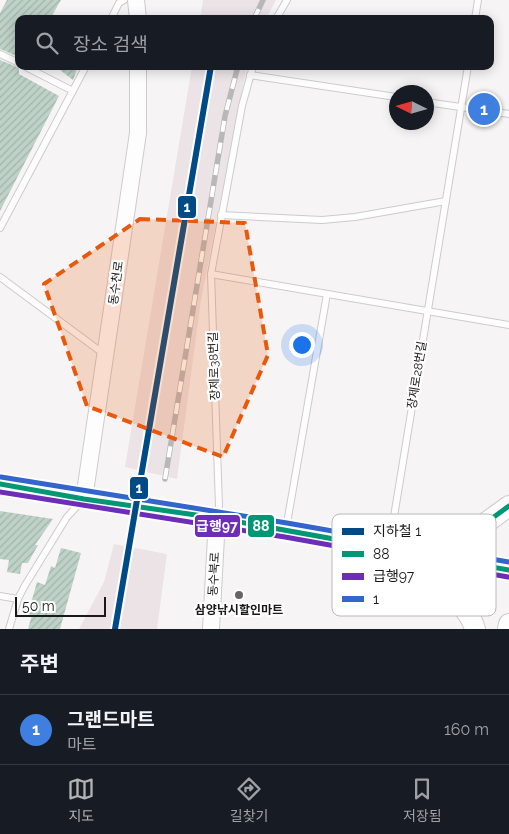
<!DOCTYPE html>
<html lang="ko">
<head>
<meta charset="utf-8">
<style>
  body { margin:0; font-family:Raleway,"Noto Sans KR",sans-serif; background:#20242c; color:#f1f3f6 }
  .compass { position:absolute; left:389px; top:85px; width:45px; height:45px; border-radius:50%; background:#171b24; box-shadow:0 2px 12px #0003; rotate:275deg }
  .scale { position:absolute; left:15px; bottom:12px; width:91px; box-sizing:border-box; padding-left:5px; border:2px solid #1a1819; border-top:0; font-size:14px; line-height:18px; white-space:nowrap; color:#1a1819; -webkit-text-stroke:4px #fff; paint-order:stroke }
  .you { position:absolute; left:301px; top:344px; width:18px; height:18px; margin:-12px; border:4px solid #fff; border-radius:50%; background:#1a73e8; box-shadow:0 0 0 8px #1a73e833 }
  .badge { display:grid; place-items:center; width:32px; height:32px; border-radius:50%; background:#b3b3b5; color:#fff; font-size:16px; font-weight:700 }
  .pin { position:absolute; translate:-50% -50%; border:2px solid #fff; box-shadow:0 1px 5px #0006 }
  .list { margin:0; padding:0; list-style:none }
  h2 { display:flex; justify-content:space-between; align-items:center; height:65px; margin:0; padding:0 20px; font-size:21px }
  h2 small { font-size:16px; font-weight:400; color:#9ea1a6 }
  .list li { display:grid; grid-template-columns:32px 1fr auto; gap:15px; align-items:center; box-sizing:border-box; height:70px; padding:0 20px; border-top:1px solid #363941 }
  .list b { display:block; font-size:19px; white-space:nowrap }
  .list p { margin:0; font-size:16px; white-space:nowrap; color:#9ea1a6 }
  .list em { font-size:16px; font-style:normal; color:#9ea1a6 }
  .icon { flex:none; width:28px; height:28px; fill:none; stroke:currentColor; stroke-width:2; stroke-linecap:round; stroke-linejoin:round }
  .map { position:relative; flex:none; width:509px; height:629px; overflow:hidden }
  .search { position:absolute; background:#171b24; box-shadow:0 2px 12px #0003; left:15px; right:15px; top:15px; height:55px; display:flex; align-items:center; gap:12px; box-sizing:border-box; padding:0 18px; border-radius:10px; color:#9ea1a6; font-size:19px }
  .sheet { height:135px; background:#171b24 }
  nav { display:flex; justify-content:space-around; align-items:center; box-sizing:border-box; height:70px; border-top:1px solid #363941; background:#171b24; font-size:14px; color:#9ea1a6 }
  nav a { display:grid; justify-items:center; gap:2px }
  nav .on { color:#b3b3b5 }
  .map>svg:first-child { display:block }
</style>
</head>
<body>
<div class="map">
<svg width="509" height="629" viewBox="0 0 509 629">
  <defs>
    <pattern id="building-hatch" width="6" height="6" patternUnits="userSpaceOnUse" patternTransform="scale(1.25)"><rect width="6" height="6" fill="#bed2c8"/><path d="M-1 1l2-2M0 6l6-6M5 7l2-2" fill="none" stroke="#a3b4ab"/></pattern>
  </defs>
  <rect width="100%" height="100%" fill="#f7f4f5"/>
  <g fill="#ebe3e5">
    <polygon points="203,0 276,0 266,19 200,19"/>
    <polygon points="192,66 247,66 201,300 177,479 125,467"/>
    <polygon points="114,544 167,554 157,629 79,629 104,582"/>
  </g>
  <g fill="url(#building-hatch)">
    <polygon points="7,0 61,0 50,19 19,19 19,57 0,49 0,13"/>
    <polygon points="0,60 19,68 19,74 59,96 0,211"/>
    <polygon points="55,66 78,66 73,80"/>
    <polygon points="0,511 53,519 35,545 38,545 28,563 22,563 20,574 7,572 9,560 0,559"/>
    <polygon points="61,548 81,553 60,629 28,629 32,615 28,614 37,582 45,585 51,566 55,568"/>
  </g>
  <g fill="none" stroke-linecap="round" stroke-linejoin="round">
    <defs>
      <g id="service">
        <polyline points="111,19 119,3 124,0"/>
        <polyline points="276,19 287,0"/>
        <polyline points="475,19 478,0"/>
        <polyline points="0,54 19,63"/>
        <polyline points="24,66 73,91"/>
        <polyline points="250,75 396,97"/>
        <polyline points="426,102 509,114"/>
        <polyline points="221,215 322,220 355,217 446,201"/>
        <polyline points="0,228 86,66"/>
        <polyline points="211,274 509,325"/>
        <polyline points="0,277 104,354"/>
        <polyline points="217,518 219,506 211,274 242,106 253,66"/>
        <polyline points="286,529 327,294"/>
        <polyline points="389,547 468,66"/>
        <polyline points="0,596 18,599"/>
        <polyline points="9,629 18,599 24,587 67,517 82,501"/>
      </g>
      <g id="tertiary">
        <polyline points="136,0 138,19"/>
        <polyline points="84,499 138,133 138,66"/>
        <polyline points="211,629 217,518"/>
      </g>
      <polyline id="secondary" points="0,484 286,530 509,570"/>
      <g id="primary">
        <path d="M394,550C418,569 467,599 475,629"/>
        <polyline points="423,555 458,543 509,506"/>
        <polyline points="508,629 509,624"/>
      </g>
    </defs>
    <use href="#service" stroke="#cdcbcc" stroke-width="8"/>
    <use href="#tertiary" stroke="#cdcbcc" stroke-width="18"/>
    <use href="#secondary" stroke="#cdcbcc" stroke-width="21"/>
    <use href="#primary" stroke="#cdcbcc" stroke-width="22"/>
    <use href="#service" stroke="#fefdfe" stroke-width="6"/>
    <use href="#tertiary" stroke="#fefdfe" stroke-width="16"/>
    <use href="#secondary" stroke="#fefdfe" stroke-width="19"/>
    <use href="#primary" stroke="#fefdfe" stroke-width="20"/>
    <defs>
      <g id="rail">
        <polyline points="254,19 263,0"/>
        <polyline points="165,479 225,116 238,66"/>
      </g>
    </defs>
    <use href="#rail" stroke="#b9b8b9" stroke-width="5.5"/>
    <use href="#rail" stroke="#fff" stroke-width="4" stroke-dasharray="11" stroke-linecap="butt"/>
    <defs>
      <g id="bus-1">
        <polyline points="0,484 84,499 217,518 423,555 458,543 509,506"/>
        <polyline points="418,554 509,570"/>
      </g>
      <polyline id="bus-2" points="0,492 285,537 508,577"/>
      <polyline id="bus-3" points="1,477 287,523 509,562"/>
    </defs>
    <use href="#bus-1" stroke="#fff" stroke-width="9"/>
    <use href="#bus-2" stroke="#fff" stroke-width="9"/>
    <use href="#bus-3" stroke="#fff" stroke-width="9"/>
    <use href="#bus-1" stroke="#009775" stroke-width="5"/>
    <use href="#bus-2" stroke="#6e2db9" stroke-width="5"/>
    <use href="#bus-3" stroke="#36c" stroke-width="5"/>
    <defs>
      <polyline id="metro-1" points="115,629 211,66"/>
    </defs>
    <use href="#metro-1" stroke="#fff" stroke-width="10"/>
    <use href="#metro-1" stroke="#004a85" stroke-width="6"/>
  </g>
  <path fill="#e8590c" fill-opacity="0.2" stroke="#e8590c" stroke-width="4" stroke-dasharray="10 6" stroke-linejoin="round" d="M140,219L245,223L268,355L223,457L87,406L44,284Z"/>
  <circle fill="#676566" stroke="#fff" stroke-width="2" cx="239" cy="595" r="5"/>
  <g text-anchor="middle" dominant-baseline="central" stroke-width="4.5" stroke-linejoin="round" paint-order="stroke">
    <g font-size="12" fill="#1a1819" stroke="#fff">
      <text transform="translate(116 283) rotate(-82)">동수천로</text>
      <text transform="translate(214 366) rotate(-92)">장제로38번길</text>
      <text transform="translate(417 375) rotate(-81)">장제로28번길</text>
      <text transform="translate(214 574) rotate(-87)">동수북로</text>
    </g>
    <g font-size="12" font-weight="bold" fill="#1a1819" stroke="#fff">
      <text x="239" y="610">삼양낚시할인마트</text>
    </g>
  </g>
  <rect x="332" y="514" width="164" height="102" rx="8" fill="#fff" stroke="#bababa" stroke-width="1"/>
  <rect x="342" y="528" width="22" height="7" fill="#004a85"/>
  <rect x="342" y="551" width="22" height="6" fill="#009775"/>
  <rect x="342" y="573" width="22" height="7" fill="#6e2db9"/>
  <rect x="342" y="596" width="22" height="6" fill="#36c"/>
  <g font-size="14" fill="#1a1819">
    <text x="373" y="536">지하철 1</text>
    <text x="373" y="559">88</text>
    <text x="373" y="581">급행97</text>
    <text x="373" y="604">1</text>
  </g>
  <g stroke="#fff" stroke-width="2">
    <rect x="177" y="195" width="20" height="24" rx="5" fill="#004a85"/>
    <rect x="129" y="476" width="20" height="24" rx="5" fill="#004a85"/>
    <rect x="247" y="514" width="28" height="24" rx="5" fill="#009775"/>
    <rect x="194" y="514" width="47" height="24" rx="5" fill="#6e2db9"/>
  </g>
  <g font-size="14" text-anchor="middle" font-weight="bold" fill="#fff">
    <text x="187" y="212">1</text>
    <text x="139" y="493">1</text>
    <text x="261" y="531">88</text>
    <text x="217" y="531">급행97</text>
  </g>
</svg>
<svg class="compass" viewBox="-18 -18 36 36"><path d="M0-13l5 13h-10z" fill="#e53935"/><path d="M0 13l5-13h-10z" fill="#9ea1a6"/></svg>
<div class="scale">50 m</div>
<div class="you"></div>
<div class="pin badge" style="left:484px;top:109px;background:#3f7fe0">1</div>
<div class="search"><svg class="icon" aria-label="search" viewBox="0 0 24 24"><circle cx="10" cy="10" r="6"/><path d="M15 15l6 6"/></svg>장소 검색</div>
</div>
<section class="sheet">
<h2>주변<small></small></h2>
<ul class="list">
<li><span class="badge" style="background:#3f7fe0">1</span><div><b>그랜드마트</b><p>마트</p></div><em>160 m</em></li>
</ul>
</section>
<nav>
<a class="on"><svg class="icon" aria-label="map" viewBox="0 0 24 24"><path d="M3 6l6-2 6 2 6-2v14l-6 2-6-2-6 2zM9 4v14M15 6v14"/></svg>지도</a>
<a><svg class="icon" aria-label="directions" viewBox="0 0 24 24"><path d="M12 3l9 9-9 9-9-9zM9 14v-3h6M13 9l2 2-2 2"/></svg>길찾기</a>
<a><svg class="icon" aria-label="saved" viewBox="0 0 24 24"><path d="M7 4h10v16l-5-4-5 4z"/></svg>저장됨</a>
</nav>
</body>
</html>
